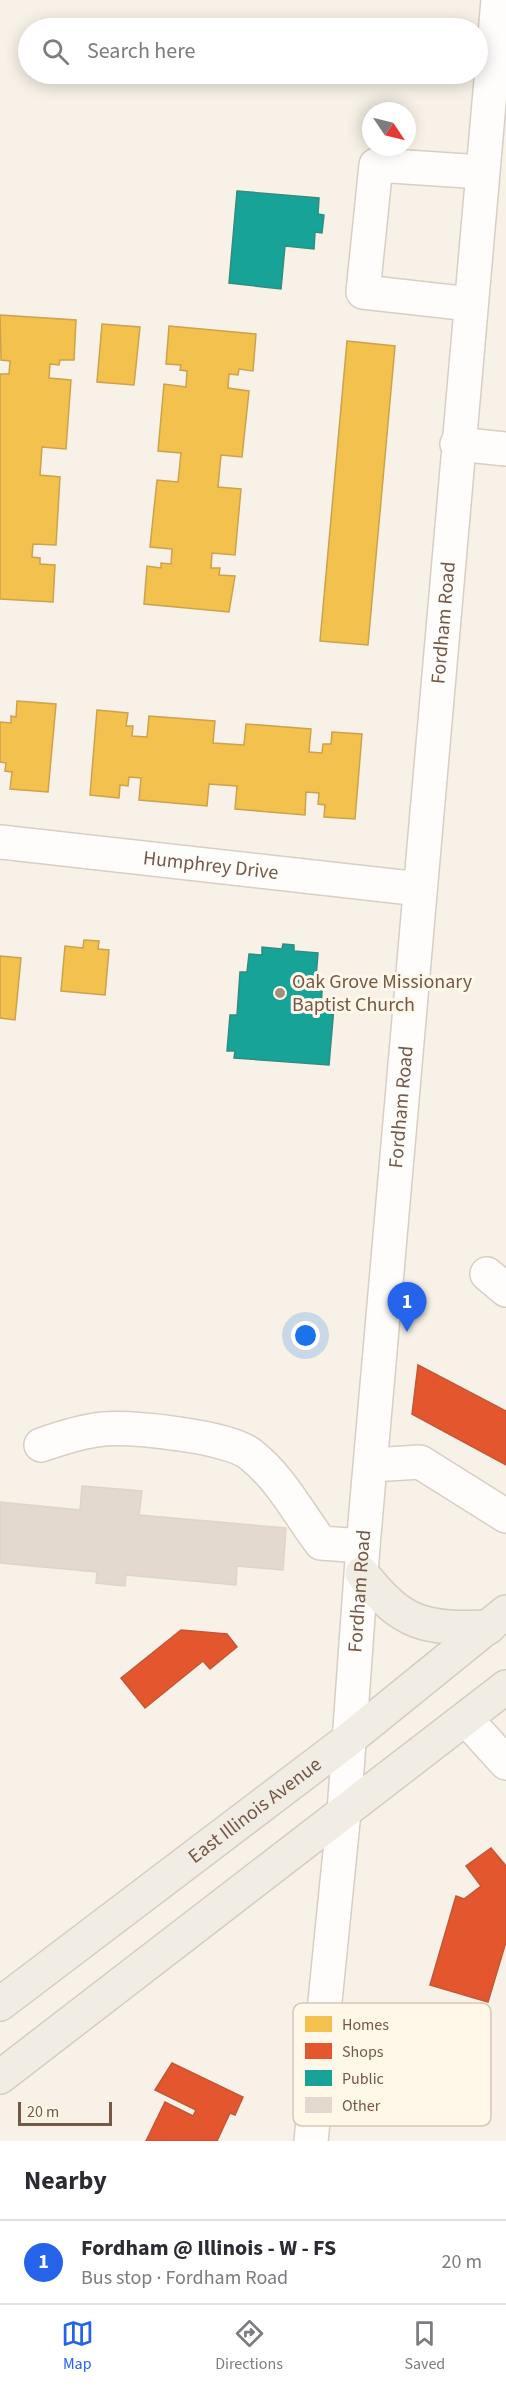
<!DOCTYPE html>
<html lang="en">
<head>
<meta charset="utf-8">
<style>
  body { margin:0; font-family:"Source Sans 3",sans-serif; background:#f2f2f3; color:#2b2b33 }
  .compass { position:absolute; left:362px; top:102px; width:54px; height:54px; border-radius:50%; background:#fff; box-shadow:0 3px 15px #0003; rotate:125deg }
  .scale { position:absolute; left:18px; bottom:15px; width:94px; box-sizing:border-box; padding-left:6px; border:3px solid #755847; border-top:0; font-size:16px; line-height:21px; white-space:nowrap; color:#755847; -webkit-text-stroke:4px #fff7e8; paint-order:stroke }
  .you { position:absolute; left:306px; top:1336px; width:21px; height:21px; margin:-15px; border:4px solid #fff; border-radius:50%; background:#1a73e8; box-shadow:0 0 0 9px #1a73e833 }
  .badge { display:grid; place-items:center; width:39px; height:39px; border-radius:50%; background:#2563eb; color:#fff; font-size:20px; font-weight:700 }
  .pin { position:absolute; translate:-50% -50px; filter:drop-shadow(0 2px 3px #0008) }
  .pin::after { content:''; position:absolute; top:32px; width:21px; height:18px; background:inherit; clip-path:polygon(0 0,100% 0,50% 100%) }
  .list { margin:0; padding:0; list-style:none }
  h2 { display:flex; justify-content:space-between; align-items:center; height:78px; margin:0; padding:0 24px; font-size:26px }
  h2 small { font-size:20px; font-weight:400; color:#7c7c81 }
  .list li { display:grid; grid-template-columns:39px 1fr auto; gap:18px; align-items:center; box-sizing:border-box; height:84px; padding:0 24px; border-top:2px solid #e1e1e2 }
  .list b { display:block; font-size:22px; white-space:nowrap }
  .list p { margin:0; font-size:20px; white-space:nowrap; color:#7c7c81 }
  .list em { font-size:20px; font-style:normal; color:#7c7c81 }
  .icon { flex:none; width:33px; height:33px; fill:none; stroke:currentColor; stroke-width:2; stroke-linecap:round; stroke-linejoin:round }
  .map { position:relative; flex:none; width:506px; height:2141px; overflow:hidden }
  .search { position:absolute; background:#fff; box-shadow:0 3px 15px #0003; left:18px; right:18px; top:18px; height:66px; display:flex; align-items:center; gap:15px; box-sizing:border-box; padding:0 21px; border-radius:33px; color:#7c7c81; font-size:22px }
  .sheet { height:162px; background:#fff }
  nav { display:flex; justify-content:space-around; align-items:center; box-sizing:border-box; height:84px; border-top:2px solid #e1e1e2; background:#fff; font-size:16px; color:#7c7c81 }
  nav a { display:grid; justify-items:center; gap:3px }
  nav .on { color:#2563eb }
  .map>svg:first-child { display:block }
</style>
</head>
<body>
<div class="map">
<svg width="506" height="2141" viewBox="0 0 506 2141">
  <rect width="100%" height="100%" fill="#f7f1e7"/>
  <g fill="#f2c14e" stroke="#cca24c" stroke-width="1.5">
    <polygon points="0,315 76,320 74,360 60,360 59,365 50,364 49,378 71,380 66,449 42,447 40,475 60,477 56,545 33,544 32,557 40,558 40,564 55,565 53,602 0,599 0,374 9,374 10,361 1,360"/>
    <polygon points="102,324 140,327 134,385 97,382"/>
    <polygon points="169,326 256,334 253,371 239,369 238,375 229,374 228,388 249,391 242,457 221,455 218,487 241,489 235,555 212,553 211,568 220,568 219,575 235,576 229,612 144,604 147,566 161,568 161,563 171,564 172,549 150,547 157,480 178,482 181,453 158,451 164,384 186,387 187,371 180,370 181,365 166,364"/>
    <polygon points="347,341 395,346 368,645 320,641"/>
    <polygon points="17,701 56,704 48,792 10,789 12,772 5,771 6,763 0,762 0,722 11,723 11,716 16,717"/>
    <polygon points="97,710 128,713 126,726 133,726 132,736 147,737 149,716 215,721 213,743 244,745 246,724 311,729 309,752 322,753 323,744 331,744 332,732 362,734 355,819 324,817 325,805 318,804 319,793 306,792 305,815 235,809 237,786 209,784 207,806 139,800 141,778 129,777 128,786 120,785 119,798 90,795"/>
    <polygon points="84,940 99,941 98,949 109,950 105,995 61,991 65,946 83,948"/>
    <polygon points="0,956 21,958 15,1020 0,1018"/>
  </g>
  <g fill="#e4572e" stroke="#c35736" stroke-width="1.5">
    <polygon points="418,1365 506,1411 506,1465 412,1414"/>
    <polygon points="181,1630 227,1634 237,1647 210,1669 203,1661 145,1708 121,1678"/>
    <polygon points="491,1848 506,1866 506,1942 488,2002 430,1985 456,1896 464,1899 481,1886 466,1866"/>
    <polygon points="172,2063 243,2097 235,2115 230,2113 217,2141 146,2141 165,2102 193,2116 196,2110 155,2090"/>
  </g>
  <g fill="#17a398" stroke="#338c80" stroke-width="1.5">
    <polygon points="237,191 319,198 318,214 324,215 322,233 315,232 314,249 285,246 281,289 229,283"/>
    <polygon points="283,944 294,945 294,951 318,953 316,978 323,979 321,1006 334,1007 329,1065 234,1058 235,1051 227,1051 230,1015 237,1015 240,972 247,972 249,954 262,955 262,947 282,949"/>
  </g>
  <polygon fill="#e3d9cf" stroke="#e0d4c9" stroke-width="1.5" points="82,1486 142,1491 139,1515 286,1528 283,1570 237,1566 236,1585 126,1575 125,1586 96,1583 97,1572 0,1563 0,1502 80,1510"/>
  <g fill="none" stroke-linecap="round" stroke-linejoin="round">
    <defs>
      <g id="minor">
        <polyline points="470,304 363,292 376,165 482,172"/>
        <polyline points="457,444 506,449"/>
        <path id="s1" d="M0,842L420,889"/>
        <polyline points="487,1274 506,1290"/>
        <path d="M41,1445C61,1438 82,1431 103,1429C134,1427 227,1436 250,1454C280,1477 299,1514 321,1543L363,1546"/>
        <polyline points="372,1465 420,1462 506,1516"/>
        <polyline points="466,1719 506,1763"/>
        <path id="s2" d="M311,2141L344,1812L363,1546L498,0"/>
      </g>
      <g id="major">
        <path d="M362,1573C403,1626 425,1629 489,1627"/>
        <path id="s3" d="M0,2004L348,1740L506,1612"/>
        <polyline points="0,2077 506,1687"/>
      </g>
    </defs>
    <use href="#minor" stroke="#d8cec5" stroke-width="36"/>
    <use href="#major" stroke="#d5ccc4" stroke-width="36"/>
    <use href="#minor" stroke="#fefdfb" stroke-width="33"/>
    <use href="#major" stroke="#f2ede4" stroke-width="33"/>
  </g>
  <circle fill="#a28e7f" stroke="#fff7e8" stroke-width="2" cx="280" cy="993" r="6"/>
  <g text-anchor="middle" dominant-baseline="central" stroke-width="6" stroke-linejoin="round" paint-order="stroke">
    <g font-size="20" fill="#755847" stroke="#fff7e8">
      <text stroke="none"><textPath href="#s2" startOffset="1524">Fordham Road</textPath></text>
      <text stroke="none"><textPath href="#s1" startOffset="212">Humphrey Drive</textPath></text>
      <text stroke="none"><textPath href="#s2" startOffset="1038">Fordham Road</textPath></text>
      <text stroke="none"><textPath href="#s2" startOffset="552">Fordham Road</textPath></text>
      <text stroke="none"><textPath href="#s3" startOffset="320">East Illinois Avenue</textPath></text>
    </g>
    <g font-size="20" fill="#755847" stroke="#fff7e8" text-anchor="start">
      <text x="292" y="982">Oak Grove Missionary<tspan x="292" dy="23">Baptist Church</tspan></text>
    </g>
  </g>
  <rect x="293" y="2003" width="198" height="123" rx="9" fill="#fff7e8" stroke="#d6c7b8" stroke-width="1.5"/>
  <rect x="305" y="2016" width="27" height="16" fill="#f2c14e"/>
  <rect x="305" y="2043" width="27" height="16" fill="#e4572e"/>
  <rect x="305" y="2070" width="27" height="16" fill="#17a398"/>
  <rect x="305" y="2097" width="27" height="16" fill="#e3d9cf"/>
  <g font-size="16" fill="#755847">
    <text x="342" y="2030">Homes</text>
    <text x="342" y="2057">Shops</text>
    <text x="342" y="2084">Public</text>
    <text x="342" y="2111">Other</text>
  </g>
</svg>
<svg class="compass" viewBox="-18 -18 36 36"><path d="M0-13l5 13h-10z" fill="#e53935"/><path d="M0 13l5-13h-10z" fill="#7c7c81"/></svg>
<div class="scale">20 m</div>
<div class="you"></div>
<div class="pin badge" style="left:407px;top:1332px">1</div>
<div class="search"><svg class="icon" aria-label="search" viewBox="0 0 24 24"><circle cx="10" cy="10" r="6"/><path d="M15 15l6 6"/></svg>Search here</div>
</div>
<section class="sheet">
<h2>Nearby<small></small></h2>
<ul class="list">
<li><span class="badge">1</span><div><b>Fordham @ Illinois - W - FS</b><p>Bus stop · Fordham Road</p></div><em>20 m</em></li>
</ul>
</section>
<nav>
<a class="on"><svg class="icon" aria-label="map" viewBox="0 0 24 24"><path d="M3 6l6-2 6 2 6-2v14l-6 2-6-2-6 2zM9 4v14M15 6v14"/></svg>Map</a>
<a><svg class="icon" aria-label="directions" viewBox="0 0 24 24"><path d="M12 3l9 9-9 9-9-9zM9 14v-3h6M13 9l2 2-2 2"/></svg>Directions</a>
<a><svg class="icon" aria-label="saved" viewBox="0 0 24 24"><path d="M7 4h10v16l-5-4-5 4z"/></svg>Saved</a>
</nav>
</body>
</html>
